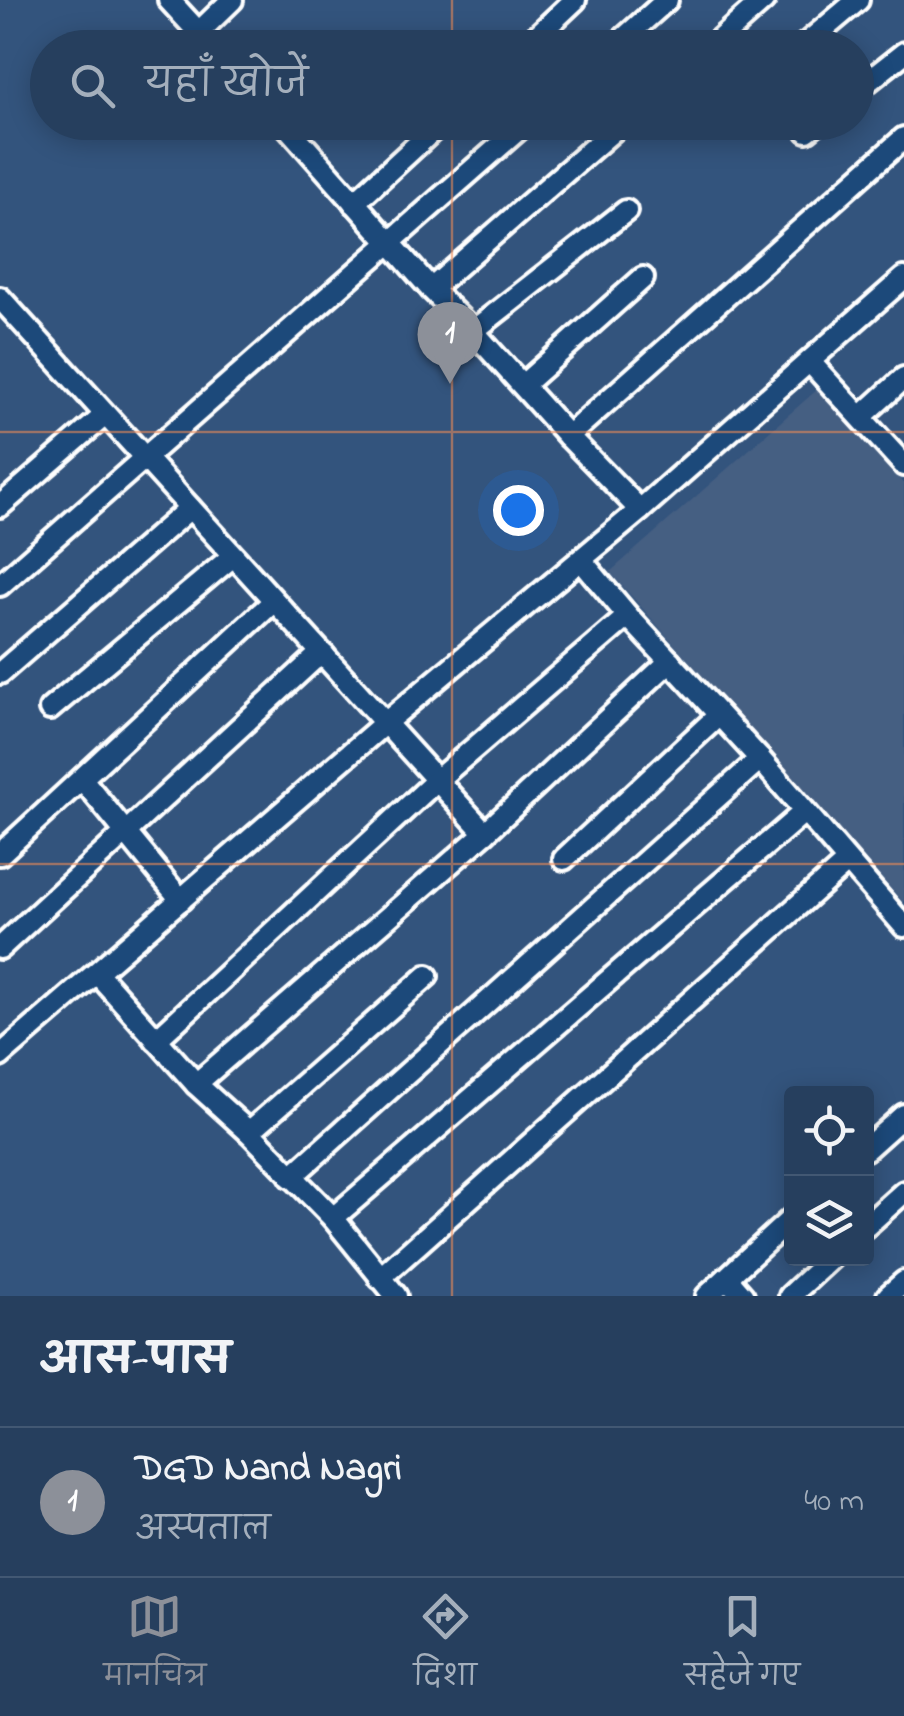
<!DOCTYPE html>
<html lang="hi">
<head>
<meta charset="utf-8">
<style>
  body { margin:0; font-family:"Indie Flower","Playpen Sans Deva",sans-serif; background:#324a67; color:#f1f3f6 }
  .controls { position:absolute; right:30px; bottom:30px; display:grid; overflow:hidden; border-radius:10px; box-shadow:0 5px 25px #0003 }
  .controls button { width:90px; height:90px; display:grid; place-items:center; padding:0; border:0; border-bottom:2px solid #425873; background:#263f5e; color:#f1f3f6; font:50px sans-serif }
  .you { position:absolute; left:518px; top:510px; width:35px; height:35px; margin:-25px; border:8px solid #fff; border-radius:50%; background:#1a73e8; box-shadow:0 0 0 15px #1a73e833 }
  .badge { display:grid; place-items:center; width:65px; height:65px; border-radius:50%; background:#8c9099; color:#fff; font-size:32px; font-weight:700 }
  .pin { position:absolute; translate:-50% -82px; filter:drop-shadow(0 2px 5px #0008) }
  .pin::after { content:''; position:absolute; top:52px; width:35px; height:30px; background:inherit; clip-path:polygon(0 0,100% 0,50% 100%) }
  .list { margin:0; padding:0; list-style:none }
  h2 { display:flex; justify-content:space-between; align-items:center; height:130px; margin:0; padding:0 40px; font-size:42px }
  h2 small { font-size:32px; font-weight:400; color:#a4afbc }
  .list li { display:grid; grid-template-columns:65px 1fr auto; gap:30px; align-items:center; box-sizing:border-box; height:150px; padding:0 40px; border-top:2px solid #425873 }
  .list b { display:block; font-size:38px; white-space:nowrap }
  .list p { margin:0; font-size:32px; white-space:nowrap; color:#a4afbc }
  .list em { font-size:32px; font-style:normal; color:#a4afbc }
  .icon { flex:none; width:55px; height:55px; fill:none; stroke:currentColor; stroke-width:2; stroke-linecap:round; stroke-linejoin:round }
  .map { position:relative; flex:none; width:904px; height:1296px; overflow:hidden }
  .search { position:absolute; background:#263f5e; box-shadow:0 5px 25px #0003; left:30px; right:30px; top:30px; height:110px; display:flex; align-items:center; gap:25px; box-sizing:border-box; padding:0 35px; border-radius:55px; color:#a4afbc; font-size:38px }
  .sheet { height:280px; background:#263f5e }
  nav { display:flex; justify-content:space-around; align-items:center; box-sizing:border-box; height:140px; border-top:2px solid #425873; background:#263f5e; font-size:28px; color:#a4afbc }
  nav a { display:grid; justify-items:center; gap:5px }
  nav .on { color:#8c9099 }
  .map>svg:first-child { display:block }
</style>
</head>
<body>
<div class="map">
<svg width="904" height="1296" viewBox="0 0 904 1296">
  <rect width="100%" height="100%" fill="#33547d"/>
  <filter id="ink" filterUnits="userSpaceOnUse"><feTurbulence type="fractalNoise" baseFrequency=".01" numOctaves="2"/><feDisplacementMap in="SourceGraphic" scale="20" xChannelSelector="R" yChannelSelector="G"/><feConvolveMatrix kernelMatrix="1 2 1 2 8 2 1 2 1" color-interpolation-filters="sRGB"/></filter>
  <g filter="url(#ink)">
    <polygon fill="#455e82" points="819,388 904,484 904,903 610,572"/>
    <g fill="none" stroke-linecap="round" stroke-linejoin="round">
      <defs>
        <g id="street">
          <polyline points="169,0 213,48"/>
          <polyline points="199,32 232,0"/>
          <polyline points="524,48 575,0"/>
          <polyline points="613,48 667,0"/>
          <polyline points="710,48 764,0"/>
          <polyline points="801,48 858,0"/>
          <polyline points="856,91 904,53"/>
          <polyline points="283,122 431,289 473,331 568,436 640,510"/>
          <polyline points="807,131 818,122"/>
          <polyline points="354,203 442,122"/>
          <polyline points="431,289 623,122"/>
          <polyline points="0,298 485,833"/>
          <polyline points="473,331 626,211"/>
          <polyline points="810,362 904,465"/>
          <polyline points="523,385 643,278"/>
          <polyline points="861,417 904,378"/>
          <polyline points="568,436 904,138"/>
          <polyline points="0,506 105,415"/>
          <polyline points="581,560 628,616 760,759 904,926"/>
          <polyline points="0,585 527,122"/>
          <polyline points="0,673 190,508"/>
          <polyline points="50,709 233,556"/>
          <polyline points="82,779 181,900"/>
          <polyline points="0,854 274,601"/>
          <polyline points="564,859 719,715"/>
          <polyline points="0,948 313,660 324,655"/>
          <polyline points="97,973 196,1084 249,1132 333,1218 396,1296"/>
          <polyline points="156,1040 437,780 628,616"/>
          <polyline points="0,1056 385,723 640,510 904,278"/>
          <polyline points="196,1084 485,833 670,661"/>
          <polyline points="249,1132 427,976"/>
          <polyline points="866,1149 904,1115"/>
          <polyline points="291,1177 760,759"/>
          <polyline points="333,1218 804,812"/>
          <polyline points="866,1226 904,1192"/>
          <polyline points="380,1278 847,862"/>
          <polyline points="727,1278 743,1296"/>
          <polyline points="707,1296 792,1218"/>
          <polyline points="790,1296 831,1258"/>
          <polyline points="888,1296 904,1282"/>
        </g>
      </defs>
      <use href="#street" stroke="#fff" stroke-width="28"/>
      <use href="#street" stroke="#1f4a7a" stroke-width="20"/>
    </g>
  </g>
  <path fill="none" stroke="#ef8b55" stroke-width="2.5" stroke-opacity="0.55" d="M452,0V48M452,122V1296M0,432H904M0,864H904"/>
</svg>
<div class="controls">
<button><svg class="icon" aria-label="locate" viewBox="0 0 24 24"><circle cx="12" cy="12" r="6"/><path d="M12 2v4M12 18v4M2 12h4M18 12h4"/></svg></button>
<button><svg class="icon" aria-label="layers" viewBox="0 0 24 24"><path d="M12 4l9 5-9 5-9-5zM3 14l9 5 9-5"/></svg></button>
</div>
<div class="you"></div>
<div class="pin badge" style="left:450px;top:384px">1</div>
<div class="search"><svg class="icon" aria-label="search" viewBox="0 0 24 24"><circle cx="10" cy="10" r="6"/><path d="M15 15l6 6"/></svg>यहाँ खोजें</div>
</div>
<section class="sheet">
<h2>आस-पास<small></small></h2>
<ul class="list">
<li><span class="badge">1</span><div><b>DGD Nand Nagri</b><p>अस्पताल</p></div><em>40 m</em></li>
</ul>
</section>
<nav>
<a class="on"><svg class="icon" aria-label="map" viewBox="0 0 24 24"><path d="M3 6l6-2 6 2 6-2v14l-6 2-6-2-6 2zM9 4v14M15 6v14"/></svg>मानचित्र</a>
<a><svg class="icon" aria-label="directions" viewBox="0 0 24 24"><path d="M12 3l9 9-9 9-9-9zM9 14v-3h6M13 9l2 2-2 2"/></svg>दिशा</a>
<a><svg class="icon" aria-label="saved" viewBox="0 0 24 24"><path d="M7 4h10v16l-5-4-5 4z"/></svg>सहेजे गए</a>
</nav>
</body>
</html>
